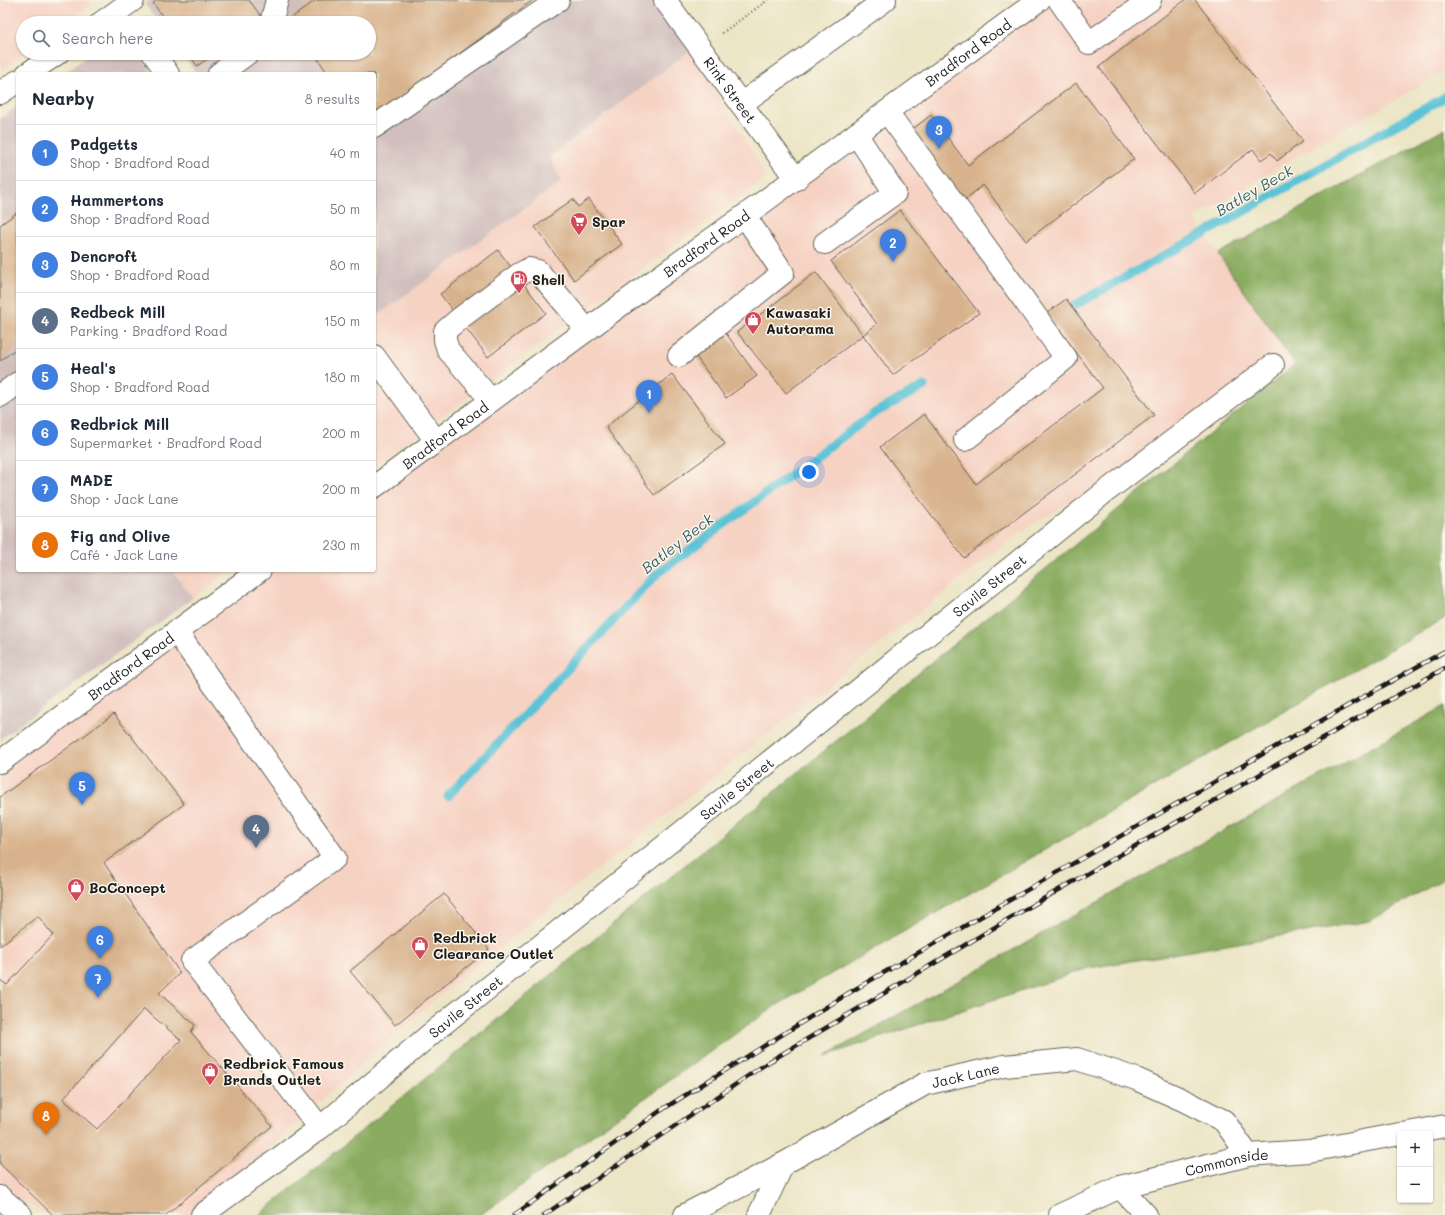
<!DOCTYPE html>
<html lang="en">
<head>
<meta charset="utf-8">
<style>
  body { margin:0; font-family:Mali,sans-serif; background:#f2f2f3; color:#1f2937 }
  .controls { position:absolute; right:12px; bottom:12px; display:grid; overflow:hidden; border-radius:4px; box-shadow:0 1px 3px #0004 }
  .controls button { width:36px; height:36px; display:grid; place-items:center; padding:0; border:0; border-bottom:1px solid #e0e1e3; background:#fff; color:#1f2937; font:20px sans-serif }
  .you { position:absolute; left:809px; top:472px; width:14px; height:14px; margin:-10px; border:3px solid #fff; border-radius:50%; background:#1a73e8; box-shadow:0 0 0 6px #1a73e833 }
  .badge { display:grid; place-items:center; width:26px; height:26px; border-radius:50%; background:#d1495b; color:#fff; font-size:13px; font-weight:700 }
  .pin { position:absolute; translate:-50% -33px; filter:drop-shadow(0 1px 2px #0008) }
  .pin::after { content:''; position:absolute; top:21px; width:14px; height:12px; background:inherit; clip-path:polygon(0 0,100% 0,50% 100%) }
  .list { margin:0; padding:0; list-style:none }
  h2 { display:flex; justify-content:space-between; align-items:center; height:52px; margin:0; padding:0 16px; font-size:17px }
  h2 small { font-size:13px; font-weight:400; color:#747a83 }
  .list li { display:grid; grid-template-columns:26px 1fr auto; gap:12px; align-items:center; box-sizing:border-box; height:56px; padding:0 16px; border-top:1px solid #e0e1e3 }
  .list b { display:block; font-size:15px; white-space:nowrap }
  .list p { margin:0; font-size:13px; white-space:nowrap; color:#747a83 }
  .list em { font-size:13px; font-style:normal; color:#747a83 }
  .icon { flex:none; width:22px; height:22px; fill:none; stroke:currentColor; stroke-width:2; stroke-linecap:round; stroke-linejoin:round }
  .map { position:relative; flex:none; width:1445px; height:1215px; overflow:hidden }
  .search { position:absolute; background:#fff; box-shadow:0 1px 3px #0004; left:16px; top:16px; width:360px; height:44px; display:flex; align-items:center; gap:10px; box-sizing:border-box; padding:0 14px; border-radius:22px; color:#747a83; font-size:15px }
  .panel { position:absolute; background:#fff; box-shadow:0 1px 3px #0004; left:16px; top:72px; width:360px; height:500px; border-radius:4px }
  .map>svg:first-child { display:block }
</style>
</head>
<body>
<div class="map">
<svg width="1445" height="1215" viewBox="0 0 1445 1215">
  <rect width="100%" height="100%" fill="#fbf7ec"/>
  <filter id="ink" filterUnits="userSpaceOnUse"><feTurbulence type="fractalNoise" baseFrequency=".025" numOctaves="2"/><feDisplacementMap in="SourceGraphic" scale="8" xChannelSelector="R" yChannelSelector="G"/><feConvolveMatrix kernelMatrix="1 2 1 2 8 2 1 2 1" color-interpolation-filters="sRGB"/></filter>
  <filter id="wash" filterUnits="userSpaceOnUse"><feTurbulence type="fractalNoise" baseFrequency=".012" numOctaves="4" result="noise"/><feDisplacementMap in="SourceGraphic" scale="16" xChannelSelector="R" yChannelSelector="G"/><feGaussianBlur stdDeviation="0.9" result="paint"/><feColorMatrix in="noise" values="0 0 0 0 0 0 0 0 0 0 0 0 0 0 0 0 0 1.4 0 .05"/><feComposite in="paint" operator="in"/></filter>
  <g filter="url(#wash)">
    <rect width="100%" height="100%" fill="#ece5c6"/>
    <g fill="#f6d2c3">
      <polygon points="0,0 89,0 92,4 65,23 23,23 23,53 24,53 0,71"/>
      <polygon points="1039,0 1445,0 1445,71 1280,166 1194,219 1296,364 1020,532 433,1001 194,1215 49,1215 0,1190 0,760 260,570 374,570 374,487"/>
      <polygon points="691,50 767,177 374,466 374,318 561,182 550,158"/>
      <polygon points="172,570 231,570 193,598"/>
    </g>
    <g fill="#d1bfbd">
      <polygon points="150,0 655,0 691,50 550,157 561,182 374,318 374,74 197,74 181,53 369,53 369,23 159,23 145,4"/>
      <polygon points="92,53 138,53 153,74 63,74"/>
      <polygon points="18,106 18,570 172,570 193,598 0,739 0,119"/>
    </g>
    <g fill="#8aac61" stroke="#53643e">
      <polygon points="1445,128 1445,618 772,1008 480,1215 259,1215 1295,364 1218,254"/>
      <polygon points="1445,706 1445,878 1370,921 1089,968 825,1056"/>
    </g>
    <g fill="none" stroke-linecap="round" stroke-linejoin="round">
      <g stroke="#5ac3d6" stroke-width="9">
        <polyline points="1075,305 1218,226 1445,97"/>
        <polyline points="448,796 657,574 873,414 924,386"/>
      </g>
    </g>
    <g id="blocks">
      <g fill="#d8b28c" fill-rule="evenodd">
        <polygon points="157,0 249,0 264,20 259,23 167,23 153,3"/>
        <polygon points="316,0 533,0 374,116 374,74 321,74 326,71 314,53 369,53 369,23 293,23 290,19"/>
        <polygon points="1185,0 1195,0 1303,141 1277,161 1271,153 1261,160 1253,149 1195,193 1099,67"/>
        <polygon points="188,53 216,53 197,66"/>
        <polygon points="1076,83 1134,159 1026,241 983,185 962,202 909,132 931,115 968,165"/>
        <polygon points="573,199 578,207 589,199 622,244 574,280 535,227"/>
        <polygon points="900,210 979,313 893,375 863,335 877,324 831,261"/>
        <polygon points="18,212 18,347 0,361 0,225"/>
        <polygon points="498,250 546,313 488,357 440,294"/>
        <polygon points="816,272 863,335 786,393 737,332"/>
        <polygon points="1066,299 1154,415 964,558 880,447 924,414 976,484 1103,388 1047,313"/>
        <polygon points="725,332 757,376 726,398 694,354"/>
        <polygon points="672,374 725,444 654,495 606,427"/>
        <path d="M114,714L184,804L104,863L180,973L159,993L195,1025L191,1032L272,1126L166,1215H53L0,1164V980L7,985L53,935L38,916L0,946V797ZM144,1009L181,1040L97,1129L63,1099Z"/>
        <polygon points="444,894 489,949 395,1025 350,971"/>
      </g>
    </g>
  </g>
  <g filter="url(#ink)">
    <use href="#blocks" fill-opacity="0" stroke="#656258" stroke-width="1"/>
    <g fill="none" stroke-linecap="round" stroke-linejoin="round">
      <defs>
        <g id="minor">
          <path id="s1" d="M665,0L796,179"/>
          <polyline points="1059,0 1089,43 1150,0"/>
          <polyline points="101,23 133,0"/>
          <polyline points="271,23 277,0"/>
          <polyline points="153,53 168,74"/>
          <polyline points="27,74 58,53"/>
          <polyline points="219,74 248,53"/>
          <polyline points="0,93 18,81"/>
          <polyline points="741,104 885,0"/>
          <polyline points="887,112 962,214 1066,358 965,440"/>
          <polyline points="374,127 558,0"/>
          <polyline points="825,243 895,193 856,134"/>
          <polyline points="374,356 436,441"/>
          <polyline points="679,356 783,273 745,216"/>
          <polyline points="0,396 18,383"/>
          <polyline points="491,400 448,350 445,340 445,331 459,319 518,275 529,269 538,271 587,330"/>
          <polyline points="176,631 335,858 192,961 320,1128"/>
          <polyline points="1403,1134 1445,1126"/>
          <polyline points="1120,1187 1146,1215"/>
          <polyline points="0,1197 21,1215"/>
          <path id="s2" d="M202,1215L320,1128L432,1033L1105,492L1273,365"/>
          <path id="s3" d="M685,1215L783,1164L925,1084L1004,1066L1077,1059L1136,1079L1185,1101L1224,1121L1248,1155"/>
          <polyline points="759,1215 783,1164"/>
          <path id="s4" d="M1060,1215L1120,1187L1248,1155L1309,1151L1400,1134"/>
        </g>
        <g id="major">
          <path id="s5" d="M374,487L644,288L762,203L1039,0"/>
          <path id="s6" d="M0,762L260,570"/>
        </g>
      </defs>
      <use href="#minor" stroke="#656258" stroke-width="24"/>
      <use href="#major" stroke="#656258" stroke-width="24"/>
      <polyline stroke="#656258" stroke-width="2.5" stroke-dasharray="1 3" stroke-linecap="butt" points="722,33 768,0"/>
      <use href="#minor" stroke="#fff" stroke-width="22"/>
      <use href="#major" stroke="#fff" stroke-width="22"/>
      <defs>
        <g id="rail">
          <polyline points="514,1215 660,1111 852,991 1294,736 1445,651"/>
          <polyline points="544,1215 767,1063 1017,914 1445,668"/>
        </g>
      </defs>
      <use href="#rail" stroke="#1c1c1c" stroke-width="4.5"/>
      <use href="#rail" stroke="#fbf7ec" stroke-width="3" stroke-dasharray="9" stroke-linecap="butt"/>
    </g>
  </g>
  <defs>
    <symbol id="supermarket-pin" viewBox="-11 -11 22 30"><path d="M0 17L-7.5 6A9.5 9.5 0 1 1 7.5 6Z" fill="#d1495b" stroke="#fbf7ec"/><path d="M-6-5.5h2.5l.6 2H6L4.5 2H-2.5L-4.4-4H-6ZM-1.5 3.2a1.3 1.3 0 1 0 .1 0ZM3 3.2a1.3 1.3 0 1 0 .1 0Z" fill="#fff"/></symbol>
    <symbol id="fuel-pin" viewBox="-11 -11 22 30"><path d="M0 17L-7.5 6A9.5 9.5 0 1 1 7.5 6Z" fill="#d1495b" stroke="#fbf7ec"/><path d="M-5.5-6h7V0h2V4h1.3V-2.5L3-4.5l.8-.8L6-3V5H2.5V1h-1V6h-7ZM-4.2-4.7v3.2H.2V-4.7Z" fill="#fff"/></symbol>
    <symbol id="shop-pin" viewBox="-11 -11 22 30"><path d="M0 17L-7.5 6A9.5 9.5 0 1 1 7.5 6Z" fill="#d1495b" stroke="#fbf7ec"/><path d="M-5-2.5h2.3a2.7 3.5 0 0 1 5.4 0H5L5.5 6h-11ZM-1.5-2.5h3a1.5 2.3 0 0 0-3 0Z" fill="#fff"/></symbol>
  </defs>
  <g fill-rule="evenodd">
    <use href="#supermarket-pin" x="569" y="211" width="20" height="27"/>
    <use href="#fuel-pin" x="509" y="269" width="20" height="27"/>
    <use href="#shop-pin" x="743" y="310" width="20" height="27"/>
    <use href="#shop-pin" x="66" y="877" width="20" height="27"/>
    <use href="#shop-pin" x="410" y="935" width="20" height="27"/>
    <use href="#shop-pin" x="200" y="1061" width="20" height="27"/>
  </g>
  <g text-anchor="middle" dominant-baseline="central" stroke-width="3" stroke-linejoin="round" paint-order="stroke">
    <g font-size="14" fill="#1c1c1c" stroke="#fbf7ec">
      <text stroke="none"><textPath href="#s5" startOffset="736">Bradford Road</textPath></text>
      <text stroke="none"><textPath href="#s1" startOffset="111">Rink Street</textPath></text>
      <text stroke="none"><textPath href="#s5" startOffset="412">Bradford Road</textPath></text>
      <text stroke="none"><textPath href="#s5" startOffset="88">Bradford Road</textPath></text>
      <text stroke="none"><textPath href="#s2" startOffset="1008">Savile Street</textPath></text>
      <text stroke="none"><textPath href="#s6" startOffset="162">Bradford Road</textPath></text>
      <text stroke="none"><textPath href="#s2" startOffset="684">Savile Street</textPath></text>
      <text stroke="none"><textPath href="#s2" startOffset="336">Savile Street</textPath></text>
      <text stroke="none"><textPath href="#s3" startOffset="315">Jack Lane</textPath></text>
      <text stroke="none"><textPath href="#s4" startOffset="176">Commonside</textPath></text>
    </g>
    <g font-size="14" font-weight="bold" fill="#1c1c1c" stroke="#fbf7ec" text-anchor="start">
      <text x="592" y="221">Spar</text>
      <text x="532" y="279">Shell</text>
      <text x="766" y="312">Kawasaki<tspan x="766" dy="16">Autorama</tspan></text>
      <text x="89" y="887">BoConcept</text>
      <text x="433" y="937">Redbrick<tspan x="433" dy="16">Clearance Outlet</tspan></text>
      <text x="223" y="1063">Redbrick Famous<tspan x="223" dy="16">Brands Outlet</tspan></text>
    </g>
    <g font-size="15" font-style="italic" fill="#355f66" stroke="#fbf7ec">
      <text transform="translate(1254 190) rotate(-30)">Batley Beck</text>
      <text transform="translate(677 543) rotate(-38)">Batley Beck</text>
    </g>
  </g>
</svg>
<div class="controls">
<button>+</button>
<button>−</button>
</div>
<div class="you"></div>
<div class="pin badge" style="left:649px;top:413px;background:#3f7fe0">1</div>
<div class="pin badge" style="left:893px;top:262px;background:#3f7fe0">2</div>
<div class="pin badge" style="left:939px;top:149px;background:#3f7fe0">3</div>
<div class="pin badge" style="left:256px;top:848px;background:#5c6f8a">4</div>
<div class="pin badge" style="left:82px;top:805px;background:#3f7fe0">5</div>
<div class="pin badge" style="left:100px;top:959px;background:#3f7fe0">6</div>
<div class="pin badge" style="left:98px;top:998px;background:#3f7fe0">7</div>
<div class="pin badge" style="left:46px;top:1135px;background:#e8710a">8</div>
<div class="search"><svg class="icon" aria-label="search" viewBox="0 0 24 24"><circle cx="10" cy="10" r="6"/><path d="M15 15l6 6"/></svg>Search here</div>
<section class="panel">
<h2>Nearby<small>8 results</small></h2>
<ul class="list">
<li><span class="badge" style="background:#3f7fe0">1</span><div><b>Padgetts</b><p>Shop · Bradford Road</p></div><em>40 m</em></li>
<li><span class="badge" style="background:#3f7fe0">2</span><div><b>Hammertons</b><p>Shop · Bradford Road</p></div><em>50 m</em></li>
<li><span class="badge" style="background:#3f7fe0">3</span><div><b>Dencroft</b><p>Shop · Bradford Road</p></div><em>80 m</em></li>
<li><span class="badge" style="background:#5c6f8a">4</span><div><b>Redbeck Mill</b><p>Parking · Bradford Road</p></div><em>150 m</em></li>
<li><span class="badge" style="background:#3f7fe0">5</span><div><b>Heal's</b><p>Shop · Bradford Road</p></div><em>180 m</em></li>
<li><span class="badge" style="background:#3f7fe0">6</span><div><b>Redbrick Mill</b><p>Supermarket · Bradford Road</p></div><em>200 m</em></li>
<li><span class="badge" style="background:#3f7fe0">7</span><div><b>MADE</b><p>Shop · Jack Lane</p></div><em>200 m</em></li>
<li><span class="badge" style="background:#e8710a">8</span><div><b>Fig and Olive</b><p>Café · Jack Lane</p></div><em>230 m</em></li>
</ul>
</section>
</div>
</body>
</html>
